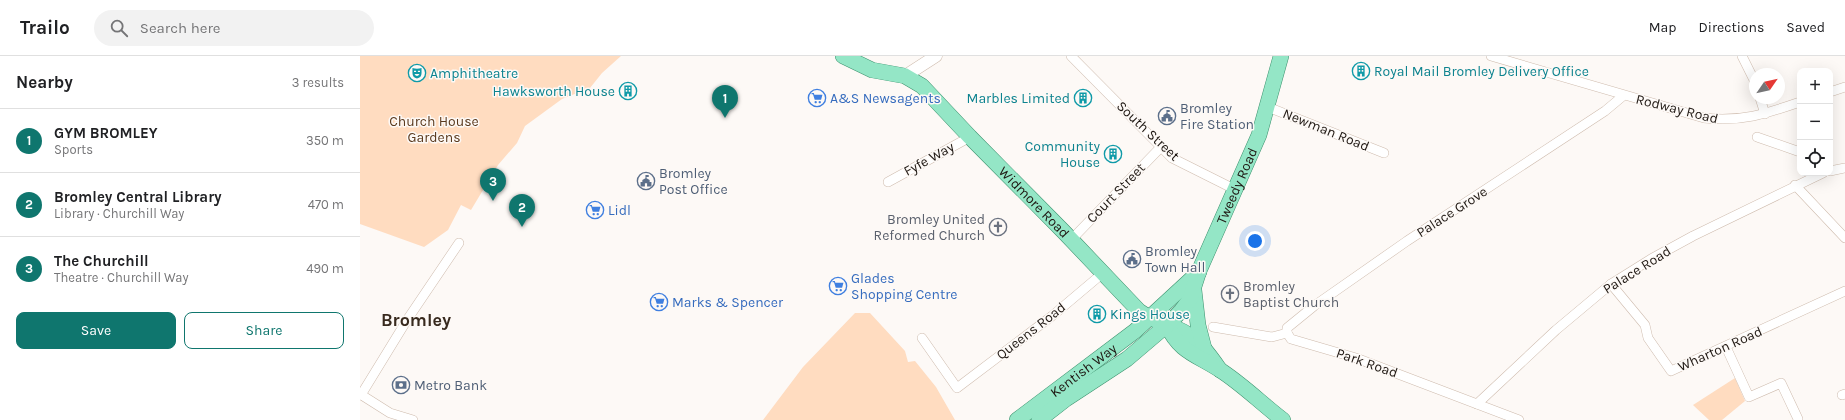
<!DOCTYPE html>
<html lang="en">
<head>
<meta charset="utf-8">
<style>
  body { margin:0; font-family:Karla,sans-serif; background:#f2f2f2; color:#202124 }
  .controls { position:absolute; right:12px; top:12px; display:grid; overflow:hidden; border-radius:8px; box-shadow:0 4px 16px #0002 }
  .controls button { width:36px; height:36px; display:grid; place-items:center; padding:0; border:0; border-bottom:1px solid #e0e0e0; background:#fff; color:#202124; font:20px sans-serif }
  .compass { position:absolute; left:1389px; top:12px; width:36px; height:36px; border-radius:50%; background:#fff; box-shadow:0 4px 16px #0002; rotate:56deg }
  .you { position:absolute; left:895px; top:185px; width:14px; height:14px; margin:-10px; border:3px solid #fff; border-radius:50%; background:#1a73e8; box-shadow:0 0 0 6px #1a73e833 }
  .badge { display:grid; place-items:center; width:26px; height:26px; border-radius:50%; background:#0f766e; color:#fff; font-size:13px; font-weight:700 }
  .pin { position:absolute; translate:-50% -33px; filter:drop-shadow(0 1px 2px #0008) }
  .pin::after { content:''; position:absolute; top:21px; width:14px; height:12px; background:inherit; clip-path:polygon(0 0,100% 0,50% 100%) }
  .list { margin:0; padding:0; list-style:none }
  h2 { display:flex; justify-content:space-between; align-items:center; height:52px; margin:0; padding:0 16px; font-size:17px }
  h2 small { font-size:13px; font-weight:400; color:#757577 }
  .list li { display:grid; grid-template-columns:26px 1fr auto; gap:12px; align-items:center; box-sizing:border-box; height:64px; padding:0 16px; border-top:1px solid #e0e0e0 }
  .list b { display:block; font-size:15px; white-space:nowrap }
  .list p { margin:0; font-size:13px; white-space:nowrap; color:#757577 }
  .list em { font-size:13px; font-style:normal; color:#757577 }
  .actions { display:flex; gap:8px; padding:12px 16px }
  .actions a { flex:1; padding:9px 0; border:1px solid #0f766e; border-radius:8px; text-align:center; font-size:14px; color:#0f766e }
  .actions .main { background:#0f766e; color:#fff }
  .icon { flex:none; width:22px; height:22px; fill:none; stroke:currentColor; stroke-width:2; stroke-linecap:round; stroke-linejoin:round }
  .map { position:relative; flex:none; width:1485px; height:364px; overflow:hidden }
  header { display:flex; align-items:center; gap:24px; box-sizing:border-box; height:56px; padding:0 20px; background:#fff; border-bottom:1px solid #e0e0e0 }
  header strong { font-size:19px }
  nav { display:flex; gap:22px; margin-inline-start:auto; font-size:14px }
  .search { width:280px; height:36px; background:#f2f2f2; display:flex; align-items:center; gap:10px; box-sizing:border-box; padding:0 14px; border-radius:22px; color:#757577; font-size:15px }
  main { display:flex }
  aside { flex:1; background:#fff }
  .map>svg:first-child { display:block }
</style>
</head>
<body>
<header>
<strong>Trailo</strong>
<div class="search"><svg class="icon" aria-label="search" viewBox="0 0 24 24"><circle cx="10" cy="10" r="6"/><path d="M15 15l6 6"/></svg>Search here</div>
<nav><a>Map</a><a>Directions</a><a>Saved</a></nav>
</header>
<main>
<aside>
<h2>Nearby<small>3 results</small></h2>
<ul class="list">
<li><span class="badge">1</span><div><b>GYM BROMLEY</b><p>Sports</p></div><em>350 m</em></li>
<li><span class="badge">2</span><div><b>Bromley Central Library</b><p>Library · Churchill Way</p></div><em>470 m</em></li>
<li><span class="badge">3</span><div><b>The Churchill</b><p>Theatre · Churchill Way</p></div><em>490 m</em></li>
</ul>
<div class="actions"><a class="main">Save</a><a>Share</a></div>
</aside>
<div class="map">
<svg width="1485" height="364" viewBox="0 0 1485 364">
  <rect width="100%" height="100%" fill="#fdf9f6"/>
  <g fill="#ffdcc0">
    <polygon points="0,0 261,0 242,17 230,32 202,43 165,70 157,87 138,109 111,154 101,149 88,174 64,191 0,168"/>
    <polygon points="495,257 510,257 545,295 548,306 555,305 576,331 595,364 403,364 443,311"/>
    <polygon points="1375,322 1385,345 1362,364 1349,364 1333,349"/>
  </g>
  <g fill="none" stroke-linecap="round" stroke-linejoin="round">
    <defs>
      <g id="minor">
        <polyline points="711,0 812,102 876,134"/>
        <path d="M1131,0L1344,62C1382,66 1405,58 1440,46"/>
        <polyline points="1382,0 1395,26"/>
        <polyline points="1470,36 1485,31"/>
        <polyline points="1400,42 1405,58"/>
        <polyline points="908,51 1024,97"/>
        <polyline points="1397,81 1440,96"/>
        <polyline points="1470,115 1485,112"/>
        <polyline points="528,126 610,81"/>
        <polyline points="1435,129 1485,182"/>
        <polyline points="711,184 801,91"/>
        <polyline points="1251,228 1285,269 1288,282 1311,315 1485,235"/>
        <polyline points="853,271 912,281 927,277"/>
        <polyline points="927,277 927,272 954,250 1047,185 1245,55 1263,40"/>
        <polyline points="927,277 931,283 996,302 1159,364"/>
        <polyline points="562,282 597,332 692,260 743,217"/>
        <polyline points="1366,291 1389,341 1421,327 1438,363"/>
        <polyline points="0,338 30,357 53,364"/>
        <polyline points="1,339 47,264 99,187"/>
        <polyline points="1482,339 1485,338"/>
        <polyline points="1117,348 1196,274 1251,228 1291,203 1333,180 1463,117"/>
      </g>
      <polyline id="tertiary" points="545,20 576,0"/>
      <g id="primary">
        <path id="s1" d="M483,0L512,14L545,20L562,30L610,81L703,175L779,255C791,264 804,267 818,273C837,281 849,298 860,314"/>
        <polyline points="834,234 838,269 844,292"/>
        <path d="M807,269C819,296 837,299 860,314C882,328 902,348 923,364"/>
        <path id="s2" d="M657,364L775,275L839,216"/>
        <path id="s3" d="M679,364L706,343L767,303L807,269L821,255L830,243L839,215L899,79L921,0"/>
      </g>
    </defs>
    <use href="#minor" stroke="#cebbad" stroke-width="10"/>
    <use href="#tertiary" stroke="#cebbad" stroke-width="13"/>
    <use href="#primary" stroke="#3d926e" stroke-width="16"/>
    <use href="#minor" stroke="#fff" stroke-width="9"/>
    <use href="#tertiary" stroke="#fff" stroke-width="12"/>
    <use href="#primary" stroke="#94e6c6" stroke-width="15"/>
  </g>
  <defs>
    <symbol id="building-ring" viewBox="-11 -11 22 22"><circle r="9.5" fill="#fdf9f6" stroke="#0f9aa8" stroke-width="1.5"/><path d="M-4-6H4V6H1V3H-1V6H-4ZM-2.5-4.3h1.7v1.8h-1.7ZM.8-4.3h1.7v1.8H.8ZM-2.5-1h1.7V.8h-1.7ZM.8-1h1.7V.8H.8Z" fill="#0f9aa8"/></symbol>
    <symbol id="theatre-ring" viewBox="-11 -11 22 22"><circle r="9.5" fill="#fdf9f6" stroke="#0f9aa8" stroke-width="1.5"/><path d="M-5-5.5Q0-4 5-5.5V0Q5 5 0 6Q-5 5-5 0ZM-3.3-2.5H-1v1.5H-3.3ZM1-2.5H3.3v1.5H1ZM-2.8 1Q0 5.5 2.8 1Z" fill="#0f9aa8"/></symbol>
    <symbol id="supermarket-ring" viewBox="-11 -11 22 22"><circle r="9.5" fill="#fdf9f6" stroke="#3f7fe0" stroke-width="1.5"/><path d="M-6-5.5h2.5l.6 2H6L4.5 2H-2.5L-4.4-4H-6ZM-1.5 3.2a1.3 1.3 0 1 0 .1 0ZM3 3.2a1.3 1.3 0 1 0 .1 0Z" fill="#3f7fe0"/></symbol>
    <symbol id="civic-ring" viewBox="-11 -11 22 22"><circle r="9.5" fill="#fdf9f6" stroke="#5c6f8a" stroke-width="1.5"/><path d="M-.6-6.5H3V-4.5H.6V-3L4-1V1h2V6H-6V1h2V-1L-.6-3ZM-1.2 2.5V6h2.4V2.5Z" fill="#5c6f8a"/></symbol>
    <symbol id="church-ring" viewBox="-11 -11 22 22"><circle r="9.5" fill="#fdf9f6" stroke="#6b7280" stroke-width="1.5"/><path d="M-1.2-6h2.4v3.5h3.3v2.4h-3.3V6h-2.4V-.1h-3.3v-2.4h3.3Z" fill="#6b7280"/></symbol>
    <symbol id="bank-ring" viewBox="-11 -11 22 22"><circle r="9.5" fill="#fdf9f6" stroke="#5c6f8a" stroke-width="1.5"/><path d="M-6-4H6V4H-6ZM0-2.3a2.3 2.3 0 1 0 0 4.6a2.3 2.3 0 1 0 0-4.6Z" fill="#5c6f8a"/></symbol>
  </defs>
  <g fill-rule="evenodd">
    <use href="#building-ring" x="991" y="5" width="20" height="20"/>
    <use href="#theatre-ring" x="47" y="7" width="20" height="20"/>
    <use href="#building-ring" x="258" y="25" width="20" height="20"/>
    <use href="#supermarket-ring" x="447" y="32" width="20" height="20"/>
    <use href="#building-ring" x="713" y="32" width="20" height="20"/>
    <use href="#civic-ring" x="797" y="50" width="20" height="20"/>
    <use href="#building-ring" x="743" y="88" width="20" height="20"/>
    <use href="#civic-ring" x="276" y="115" width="20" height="20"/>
    <use href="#supermarket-ring" x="225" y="144" width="20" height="20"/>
    <use href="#church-ring" x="628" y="161" width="20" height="20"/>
    <use href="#civic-ring" x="762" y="193" width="20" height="20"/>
    <use href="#supermarket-ring" x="468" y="220" width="20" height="20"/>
    <use href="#church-ring" x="860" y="228" width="20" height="20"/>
    <use href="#supermarket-ring" x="289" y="236" width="20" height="20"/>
    <use href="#building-ring" x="727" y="248" width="20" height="20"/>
    <use href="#bank-ring" x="31" y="319" width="20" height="20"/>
  </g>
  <g text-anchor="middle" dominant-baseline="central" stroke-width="3" stroke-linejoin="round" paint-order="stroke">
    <g font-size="14" fill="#0d838f" stroke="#fdf9f6" text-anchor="start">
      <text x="1014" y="15">Royal Mail Bromley Delivery Office</text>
      <text x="70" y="17">Amphitheatre</text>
      <text x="255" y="35" text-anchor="end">Hawksworth House</text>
      <text x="710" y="42" text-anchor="end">Marbles Limited</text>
      <text x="740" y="90" text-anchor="end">Community<tspan x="740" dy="16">House</tspan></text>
      <text x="750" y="258">Kings House</text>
    </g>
    <g font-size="14" fill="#366cbe" stroke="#fdf9f6" text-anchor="start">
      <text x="470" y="42">A&amp;S Newsagents</text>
      <text x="248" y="154">Lidl</text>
      <text x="491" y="222">Glades<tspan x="491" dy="16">Shopping Centre</tspan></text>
      <text x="312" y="246">Marks &amp; Spencer</text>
    </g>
    <g font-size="14" fill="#4e5e75" stroke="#fdf9f6" text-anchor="start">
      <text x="820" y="52">Bromley<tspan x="820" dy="16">Fire Station</tspan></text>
      <text x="299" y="117">Bromley<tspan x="299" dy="16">Post Office</tspan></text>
      <text x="785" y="195">Bromley<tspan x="785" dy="16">Town Hall</tspan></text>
      <text x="54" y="329">Metro Bank</text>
    </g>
    <g font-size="14" fill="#1e1712" stroke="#fdf9f6">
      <text transform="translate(1317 53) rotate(14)">Rodway Road</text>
      <text transform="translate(966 74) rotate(22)">Newman Road</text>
      <text transform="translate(788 75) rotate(43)">South Street</text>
      <text transform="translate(569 103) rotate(-29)">Fyfe Way</text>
      <text stroke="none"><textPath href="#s3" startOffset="317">Tweedy Road</textPath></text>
      <text transform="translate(756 137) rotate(-46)">Court Street</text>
      <text stroke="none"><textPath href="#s1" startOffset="247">Widmore Road</textPath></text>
      <text transform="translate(1092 156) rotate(-33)">Palace Grove</text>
      <text transform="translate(1277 214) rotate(-32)">Palace Road</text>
      <text transform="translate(671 275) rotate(-38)">Queens Road</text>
      <text transform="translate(1360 293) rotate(-24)">Wharton Road</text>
      <text transform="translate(1007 307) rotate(19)">Park Road</text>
      <text stroke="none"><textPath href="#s2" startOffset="83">Kentish Way</textPath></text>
    </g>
    <g font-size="14" fill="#5a391d" stroke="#fdf9f6">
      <text x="74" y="65">Church House<tspan x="74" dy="16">Gardens</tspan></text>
    </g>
    <g font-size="14" fill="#5b616d" stroke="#fdf9f6" text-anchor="end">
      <text x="625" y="163">Bromley United<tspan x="625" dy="16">Reformed Church</tspan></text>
      <text x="883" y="230" text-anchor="start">Bromley<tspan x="883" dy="16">Baptist Church</tspan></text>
    </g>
    <g font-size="18" font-weight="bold" fill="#382a1e" stroke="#fdf9f6">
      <text x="56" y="264">Bromley</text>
    </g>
  </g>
</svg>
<div class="controls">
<button>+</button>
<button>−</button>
<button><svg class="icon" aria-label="locate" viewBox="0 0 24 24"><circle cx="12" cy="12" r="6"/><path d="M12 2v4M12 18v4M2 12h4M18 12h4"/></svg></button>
</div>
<svg class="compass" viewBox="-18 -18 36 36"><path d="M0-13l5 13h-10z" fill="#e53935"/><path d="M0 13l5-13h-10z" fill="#757577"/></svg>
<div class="you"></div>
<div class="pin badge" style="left:365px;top:62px">1</div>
<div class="pin badge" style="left:162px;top:171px">2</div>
<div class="pin badge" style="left:133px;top:145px">3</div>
</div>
</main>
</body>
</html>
